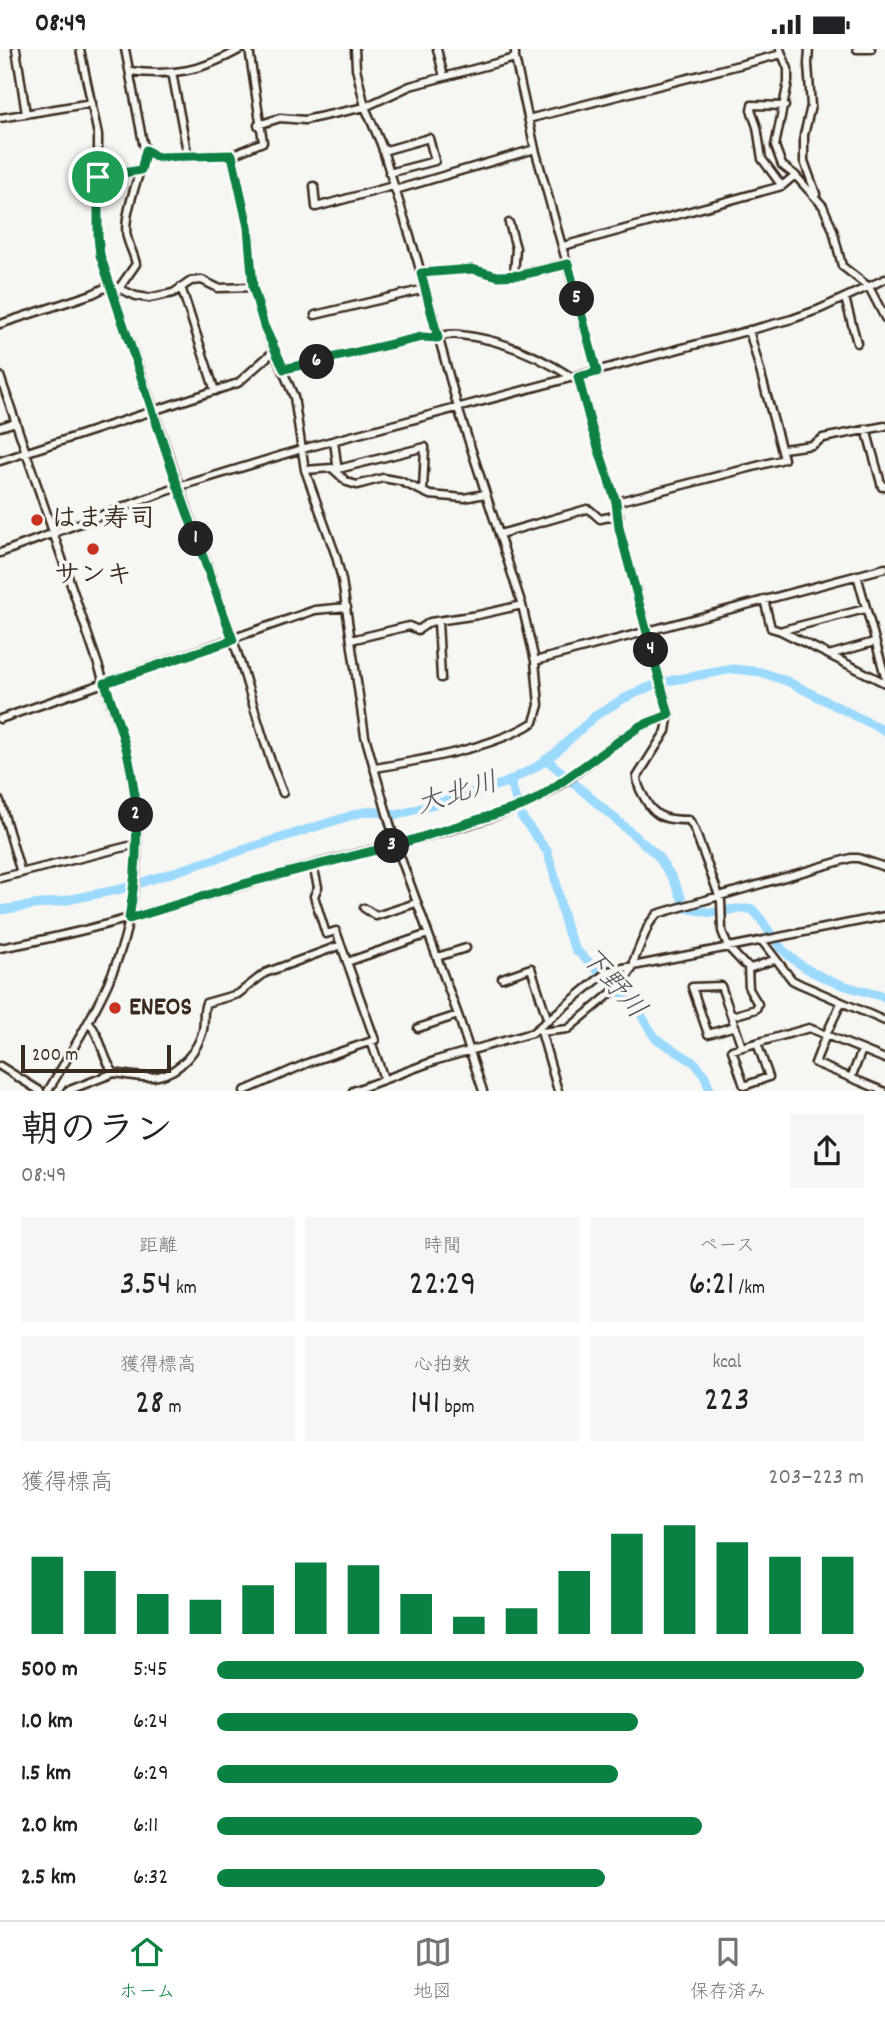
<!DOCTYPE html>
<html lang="ja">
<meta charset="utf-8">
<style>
:root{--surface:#fff;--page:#f6f6f6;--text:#202124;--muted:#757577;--line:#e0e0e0;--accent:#0b8043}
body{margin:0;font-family:Dekko,"Klee One",sans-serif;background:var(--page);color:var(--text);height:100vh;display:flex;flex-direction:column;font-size:26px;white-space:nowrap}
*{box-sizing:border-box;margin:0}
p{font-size:23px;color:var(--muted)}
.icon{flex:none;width:38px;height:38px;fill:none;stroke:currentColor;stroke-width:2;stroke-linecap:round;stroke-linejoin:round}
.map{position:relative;height:1042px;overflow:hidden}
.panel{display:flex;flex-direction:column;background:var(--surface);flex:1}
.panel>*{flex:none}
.scale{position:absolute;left:21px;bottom:18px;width:150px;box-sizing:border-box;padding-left:7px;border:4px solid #3b2a1e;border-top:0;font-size:19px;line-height:24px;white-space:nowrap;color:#3b2a1e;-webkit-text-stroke:5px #f6f6f2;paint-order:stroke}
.pin{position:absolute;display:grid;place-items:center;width:60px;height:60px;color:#fff;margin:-30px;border:4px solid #fff;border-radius:50%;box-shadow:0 2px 7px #0007}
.km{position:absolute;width:35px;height:35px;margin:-18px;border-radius:50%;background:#222;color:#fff;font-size:19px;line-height:35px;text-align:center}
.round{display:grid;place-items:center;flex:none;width:74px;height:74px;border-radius:0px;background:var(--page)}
.head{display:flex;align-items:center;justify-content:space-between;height:119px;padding:0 21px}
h1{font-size:38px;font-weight:600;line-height:52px}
.figures{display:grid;grid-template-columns:repeat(3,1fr);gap:10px;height:119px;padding:7px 21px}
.figures div{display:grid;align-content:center;border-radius:0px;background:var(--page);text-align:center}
.figures b{font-size:35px;font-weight:600}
.figures small{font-size:19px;font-weight:400}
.figures p{font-size:19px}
.chart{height:196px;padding:14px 21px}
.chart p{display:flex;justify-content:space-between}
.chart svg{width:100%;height:126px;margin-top:7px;stroke:var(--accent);stroke-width:6}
ul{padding:0 21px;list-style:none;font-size:23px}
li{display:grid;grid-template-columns:112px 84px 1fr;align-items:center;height:52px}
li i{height:18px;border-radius:9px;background:var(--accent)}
.status{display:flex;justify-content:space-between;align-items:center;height:49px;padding:0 35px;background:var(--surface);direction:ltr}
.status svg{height:19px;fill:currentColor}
.tab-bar{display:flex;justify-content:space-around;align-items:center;height:98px;border-top:2px solid var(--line);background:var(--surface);font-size:19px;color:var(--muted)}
.tab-bar a{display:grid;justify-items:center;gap:4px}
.tab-bar .on{color:var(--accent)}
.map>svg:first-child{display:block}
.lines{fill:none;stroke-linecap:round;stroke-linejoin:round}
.river{stroke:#9bdafd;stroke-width:9}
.minor-casing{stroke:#3b2a1e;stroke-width:11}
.minor{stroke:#f6f6f2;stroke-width:6}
.route-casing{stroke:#fff;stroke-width:14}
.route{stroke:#0b8043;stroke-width:9}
.poi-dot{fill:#c8321e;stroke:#f6f6f2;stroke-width:2.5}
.labels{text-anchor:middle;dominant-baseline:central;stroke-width:7;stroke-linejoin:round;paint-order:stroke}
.poi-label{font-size:26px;font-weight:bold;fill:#3b2a1e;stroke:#f6f6f2;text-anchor:start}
.water-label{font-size:28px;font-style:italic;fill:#535656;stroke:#f6f6f2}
</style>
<div class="status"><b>08:49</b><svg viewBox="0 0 49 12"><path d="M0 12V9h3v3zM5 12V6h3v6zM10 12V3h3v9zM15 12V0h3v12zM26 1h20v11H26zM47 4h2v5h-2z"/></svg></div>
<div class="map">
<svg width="885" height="1042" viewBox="0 0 885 1042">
<rect width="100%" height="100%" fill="#f6f6f2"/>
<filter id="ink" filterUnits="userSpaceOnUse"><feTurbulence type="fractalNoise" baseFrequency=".0143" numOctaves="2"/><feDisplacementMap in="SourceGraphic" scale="14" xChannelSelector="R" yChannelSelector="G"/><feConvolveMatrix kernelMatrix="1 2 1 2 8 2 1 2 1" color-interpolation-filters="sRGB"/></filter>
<g filter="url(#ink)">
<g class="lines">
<path class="river" d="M546,710l111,96 16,24 13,29 25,5 25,-4h16c12,12 19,27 30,40 27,29 66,38 103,48
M510,732l11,35 26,35 7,22 7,35 7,25 8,17 60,56 19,32 40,25 10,13 5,15
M0,861l62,-9 59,-12 238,-76 12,-2 26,4 108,-32 31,-16 19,-14 40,-37 28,-17 26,-12 24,-7 60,-11 28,3 28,10 96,49"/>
<g class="minor-casing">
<path id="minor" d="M16,0l10,65
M80,0l18,86v101l2,19c44,128 87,255 132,382 18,52 30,106 51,156
M125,0l18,94 3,7 11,7 75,-2 16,72 5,60 11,39 30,71 11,73 31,86 6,24 23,156 31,109 62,170 25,76
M355,0l1,19 9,39 16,37 36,115 41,149 64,197 13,56 4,44 -5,17c-40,26 -112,38 -159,46
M437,0l7,28
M515,0v9l20,91 62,223
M780,0l8,20v13l-13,64 7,19 13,10 28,31 10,24 9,36 27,21 16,31
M809,0l-1,15 3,42 -7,29v26l12,33
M857,0h14
M130,22c42,6 74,-1 111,-22
M172,23l16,85
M0,69l92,-15
M528,70l254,-65
M258,76l22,-7 25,2 60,-13 45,-21 105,-28
M383,102l46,-13 6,23 -46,12
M232,106l31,-13 -14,-93
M98,128l43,-7
M314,137l2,21 77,-21
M782,137l-20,-27 -5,-32 -6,-17 1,-5 33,1
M395,141l140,-41
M509,174l7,25 -2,27h7l47,-12
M563,197l219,-60 13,-11
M421,224l51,-4 26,7 16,-1
M120,238l16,-23c-2,-10 -7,-18 -9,-27 -5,-21 14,-65 19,-87
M181,238l34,104
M845,249l12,45
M315,266l110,-26
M0,275l92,-30 19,-9 25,11 13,2 24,-5 18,-12 11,-1 16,8 35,-1
M283,320l139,-32c14,1 27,-4 38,-2 41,4 79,21 113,43
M0,327l124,365c21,79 18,167 -16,242 -17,38 -39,72 -60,108
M578,328l14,52 24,73 3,26 50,185 -3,18 -29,46c0,8 4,15 8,22 10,20 24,21 44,21l5,8 27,73 1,30 6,16 16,17 7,4 25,-9
M0,378l16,-5
M866,380l16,58 3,-1
M334,392l4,31
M783,400l29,-4 11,-7 62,-12
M0,412l238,-78 36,-32
M338,420l87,-22 -2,44
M305,421l27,-2 15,14 10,3 26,-7 17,3 30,14 34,3 21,-4
M616,453l168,-43 -35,-129
M500,485l87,-25 3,1 10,9 19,-4
M0,504l178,-66 124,-38 490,-130 28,-10 65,-30
M857,526l28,101
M764,550l7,29 10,3 104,52
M438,572l3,57
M783,581l82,-21
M351,591l58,-14 9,4 12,-8 48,-7 44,-10
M829,606l45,-13
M535,612l350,-93
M0,670l315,-109 32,-3
M0,752l21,72
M0,829l137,-34
M364,859l12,8 40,-13
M762,892l30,39 8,4 85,37
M0,899c103,-18 202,-52 302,-80 74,-21 152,-34 224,-64 52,-21 88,-74 143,-89
M437,908l29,-9
M347,913l81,-28
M502,929l29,-10 17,53
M841,954l-15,32 59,24
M732,967l24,-7 2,-5 -9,-15 -1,-23
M89,974c13,14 13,35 25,50 14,2 30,6 44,3 22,-4 40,-26 45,-46 2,-9 -1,-18 3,-27l32,-9 27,-21 76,-28
M735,977l-27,8 -16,-47 29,-1 21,61
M418,979l40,-13
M540,979l18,63
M541,983l27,-3 54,-45 12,-18v-6l15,-36 8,-10 194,-56h7l27,9
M371,992l13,38
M757,994l12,34 -25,9 -12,-36 77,-22 17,7 -11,28 68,28
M0,1017l40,25
M851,1029l11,-28
M67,1042l47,-18
M244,1042l66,-29 65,-22 -39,-109 -10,3 -12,-38 4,-9 -5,-22
M353,1042l84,-31 95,-27 76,-62 277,-55"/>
</g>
<use href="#minor" class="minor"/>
</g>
</g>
<g class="lines" filter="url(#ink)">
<g class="route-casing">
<path id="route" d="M146,101l11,7 75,-2 16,72 5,60 11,39 20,43 138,-32 16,1 -17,-65 51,-4 26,7 23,-1 47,-11 29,108 -19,5 14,52 24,73 3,26 50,187 -29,11 -101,72 -17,8 -126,39 -149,38 -118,36c9,-54 12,-109 -1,-163 -6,-25 -15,-49 -23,-73l128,-43 -55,-153 -78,-232 -2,-19v-59l43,-7z"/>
</g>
<use href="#route" class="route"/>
</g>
<g class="poi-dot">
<circle cx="37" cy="471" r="7"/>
<circle cx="93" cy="500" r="7"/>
<circle cx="115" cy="959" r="7"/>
</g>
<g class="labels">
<g class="poi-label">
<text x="51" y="471">はま寿司</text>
<text x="93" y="527" text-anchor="middle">サンキ</text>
<text x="129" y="959">ENEOS</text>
</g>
<g class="water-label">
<text transform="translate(458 747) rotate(-17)">大北川</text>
<text transform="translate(611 936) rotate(49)">下野川</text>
</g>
</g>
</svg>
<div class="scale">200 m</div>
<div class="pin" style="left:98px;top:128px;background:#1e9e55"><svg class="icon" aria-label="arrive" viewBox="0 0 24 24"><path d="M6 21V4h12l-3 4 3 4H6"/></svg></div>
<b class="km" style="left:196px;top:490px">1</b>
<b class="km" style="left:136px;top:766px">2</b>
<b class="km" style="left:392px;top:797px">3</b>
<b class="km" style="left:651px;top:601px">4</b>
<b class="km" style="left:577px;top:250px">5</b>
<b class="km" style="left:317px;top:313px">6</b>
</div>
<section class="panel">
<div class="head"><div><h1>朝のラン</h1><p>08:49</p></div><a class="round"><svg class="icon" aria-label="share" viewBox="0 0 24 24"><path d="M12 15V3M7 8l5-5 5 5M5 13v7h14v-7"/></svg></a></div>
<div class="figures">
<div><p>距離</p><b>3.54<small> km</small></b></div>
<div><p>時間</p><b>22:29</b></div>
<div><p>ペース</p><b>6:21<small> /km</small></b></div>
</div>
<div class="figures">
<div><p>獲得標高</p><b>28<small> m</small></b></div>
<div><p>心拍数</p><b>141<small> bpm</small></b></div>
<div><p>kcal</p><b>223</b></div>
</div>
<div class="chart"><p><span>獲得標高</span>203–223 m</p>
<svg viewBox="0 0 160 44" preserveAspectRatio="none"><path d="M5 44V17M15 44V22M25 44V30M35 44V32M45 44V27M55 44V19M65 44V20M75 44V30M85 44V38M95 44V35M105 44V22M115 44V9M125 44V6M135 44V12M145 44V17M155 44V17"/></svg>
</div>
<ul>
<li><b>500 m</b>5:45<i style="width:100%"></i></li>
<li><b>1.0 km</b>6:24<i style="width:65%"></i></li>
<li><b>1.5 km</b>6:29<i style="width:62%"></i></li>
<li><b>2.0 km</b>6:11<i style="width:75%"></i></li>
<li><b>2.5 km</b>6:32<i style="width:60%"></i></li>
</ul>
</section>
<nav class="tab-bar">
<a class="on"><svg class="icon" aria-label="home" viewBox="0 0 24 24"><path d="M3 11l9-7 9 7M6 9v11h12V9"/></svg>ホーム</a>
<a><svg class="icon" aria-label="map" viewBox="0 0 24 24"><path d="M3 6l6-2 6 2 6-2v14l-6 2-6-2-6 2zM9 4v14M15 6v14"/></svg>地図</a>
<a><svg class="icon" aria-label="saved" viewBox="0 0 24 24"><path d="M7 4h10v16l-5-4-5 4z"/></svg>保存済み</a>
</nav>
